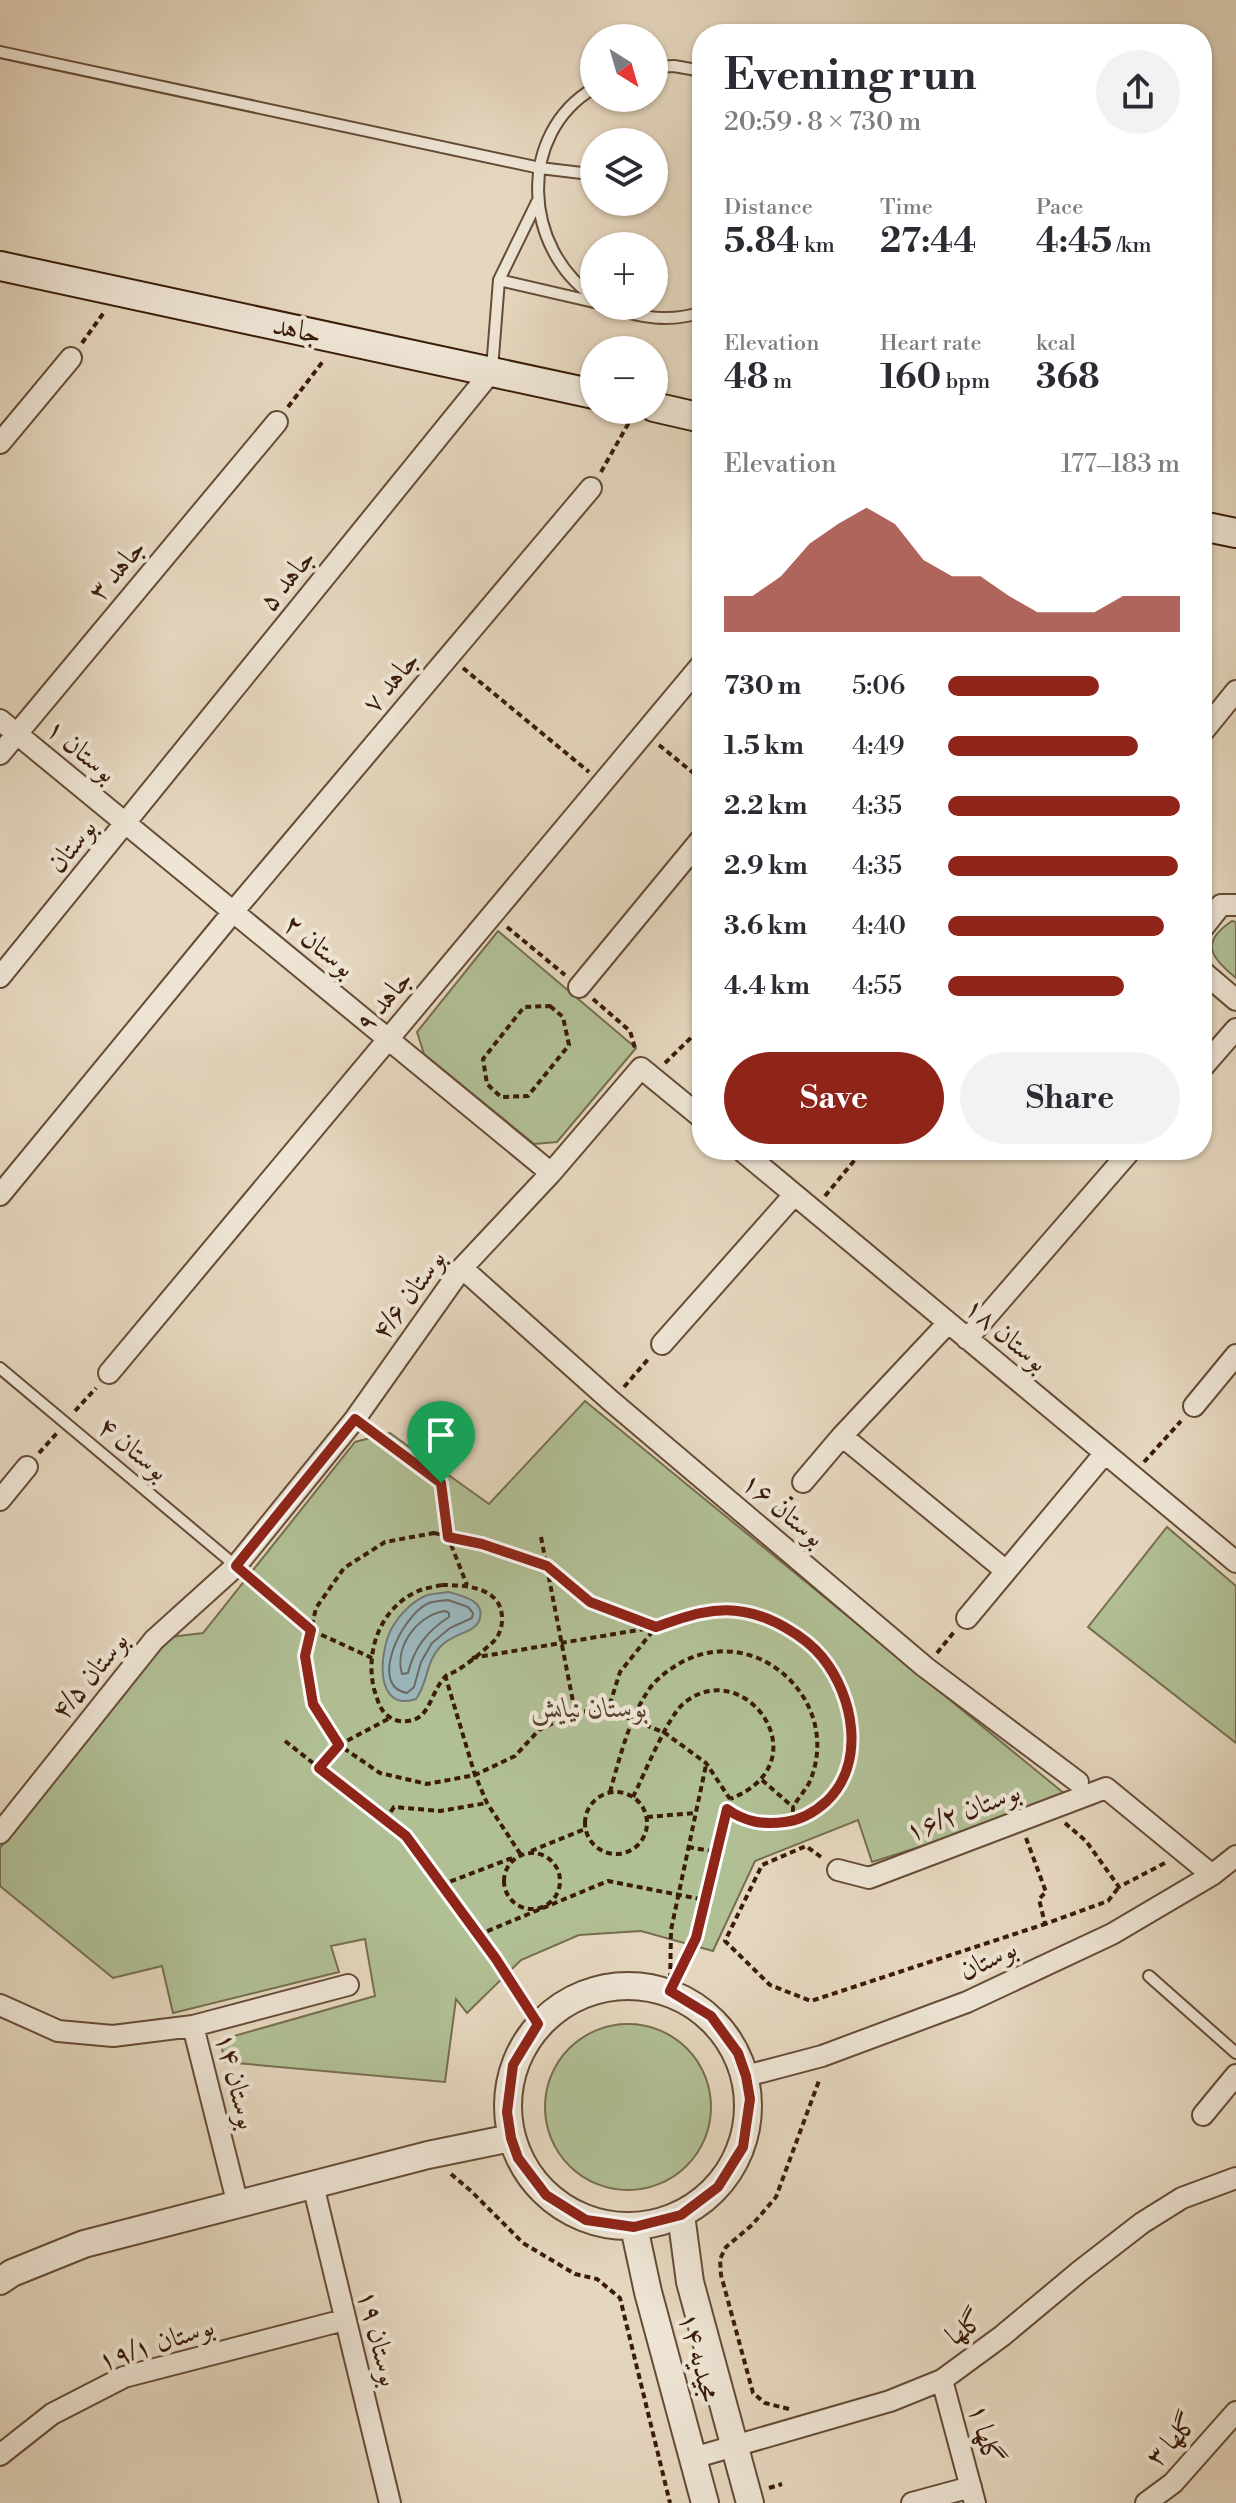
<!DOCTYPE html>
<meta charset="utf-8">
<style>
:root{--surface:#fff;--page:#f2f2f3;--text:#2b2b33;--muted:#7c7c81;--accent:#8f2418}
body{margin:0;font-family:"Libre Bodoni",Amiri,serif;background:var(--page);color:var(--text);height:100vh;display:flex;flex-direction:column;font-size:30px;white-space:nowrap}
*{box-sizing:border-box;margin:0}
p{font-size:26px;color:var(--muted)}
.icon{flex:none;width:44px;height:44px;fill:none;stroke:currentColor;stroke-width:2;stroke-linecap:round;stroke-linejoin:round}
.map{position:relative;flex:1;overflow:hidden}
.sheet{position:absolute;left:692px;top:24px;width:520px;height:1136px;display:flex;flex-direction:column;background:var(--surface);border-radius:32px;box-shadow:0 2px 6px #0004}
.sheet>*{flex:none}
.needle{width:52px;rotate:143deg}
.controls{position:absolute;left:580px;top:24px;display:grid;gap:16px}
.controls a{display:grid;place-items:center;width:88px;height:88px;border-radius:50%;background:var(--surface);box-shadow:0 2px 6px #0004;font-size:40px}
.pin{position:absolute;display:grid;place-items:center;width:68px;height:68px;color:#fff;margin:-82px -34px;border-radius:50% 50% 50% 0;rotate:-45deg;box-shadow:0 0 8px #0007}
.pin .icon{rotate:45deg}
.round{display:grid;place-items:center;flex:none;width:84px;height:84px;border-radius:42px;background:var(--page)}
.summary{display:flex;align-items:center;justify-content:space-between;height:136px;padding:0 32px}
h1{font-size:44px;font-weight:700;line-height:60px}
.stats{display:grid;grid-template-columns:repeat(3,1fr);gap:12px;height:136px;padding:8px 32px}
.stats div{display:grid;align-content:center}
.stats b{font-size:34px;font-weight:700}
.stats small{font-size:22px;font-weight:400}
.stats p{font-size:22px}
.chart{height:224px;padding:16px 32px}
.chart p{display:flex;justify-content:space-between}
.chart svg{width:100%;height:144px;margin-top:8px;fill:var(--accent);opacity:.7}
.cta{display:flex;gap:16px;margin-top:auto;padding:16px 32px}
.cta a{flex:1;height:92px;border-radius:48px;background:var(--accent);color:#fff;font-size:32px;font-weight:700;line-height:92px;text-align:center}
.cta a+a{background:var(--page);color:var(--text)}
ul{padding:0 32px;list-style:none;font-size:26px}
li{display:grid;grid-template-columns:128px 96px 1fr;align-items:center;height:60px}
li i{height:20px;border-radius:10px;background:var(--accent)}
.map>svg:first-child{display:block}
.green{fill:#b1bf95;stroke:#766e4f;stroke-width:2}
.water{fill:#9bb7bd;stroke:#757975;stroke-width:2}
.lines{fill:none;stroke-linecap:round;stroke-linejoin:round}
.shore{stroke:#6b6a63;stroke-width:2}
.service-casing{stroke:#664b36;stroke-width:14}
.minor-casing{stroke:#664b36;stroke-width:24}
.tertiary-casing{stroke:#664b36;stroke-width:30}
.secondary-casing{stroke:#3b1c09;stroke-width:32}
.path{stroke:#3b1c09;stroke-width:4;stroke-dasharray:6 4;stroke-linecap:butt}
.service{stroke:#eee5d5;stroke-width:10}
.minor{stroke:#eee5d5;stroke-width:20}
.tertiary{stroke:#eee5d5;stroke-width:26}
.secondary{stroke:#eee5d5;stroke-width:28}
.route-casing{stroke:#fff;stroke-width:16}
.route{stroke:#8f2418;stroke-width:10}
.labels{text-anchor:middle;dominant-baseline:central;stroke-width:8;stroke-linejoin:round;paint-order:stroke}
.street-label{font-size:28px;fill:#3b1c09;stroke:#eee5d5}
.park-label{font-size:28px;font-style:italic;fill:#58452c;stroke:#eee5d5}
</style>
<div class="map">
<svg width="1236" height="2503" viewBox="0 0 1236 2503">
<rect width="100%" height="100%" fill="#e5d7bf"/>
<filter id="stains"><feTurbulence type="fractalNoise" baseFrequency=".0025" numOctaves="4"/><feColorMatrix values="0 0 0 0 .2 0 0 0 0 .09 0 0 0 0 .02 0 0 0 .5 -.17"/></filter>
<radialGradient id="worn" r=".72"><stop offset=".6" stop-color="#630" stop-opacity="0"/><stop offset="1" stop-color="#630" stop-opacity=".3"/></radialGradient>
<path class="green" d="M1232,921l4,1v56c-25,-21 -37,-35 -4,-57z
M498,931l138,117 -79,94 -23,2 -110,-90 -7,-22z
M585,1401l486,398 -199,63 -14,-42 -103,41 -42,90 -72,-20 -62,4 -58,25 -54,53 -11,-14 -11,83 -220,-20 -5,-22 155,-44 -10,-57 -34,7 8,26 -166,41 -11,-47 -49,12 -113,-92v-38l162,-210 41,-5 152,-191 35,-9 99,71z
M1167,1527l69,59v157l-148,-116z
M545 2107a83 83 0 1 1 166 0a83 83 0 1 1-166 0Z"/>
<path class="water" d="M449,1592c12,4 36,8 31,26 -1,4 -3,7 -7,10 -11,7 -23,8 -33,19 -14,14 -12,36 -24,52 -43,14 -37,-50 -23,-73 7,-12 19,-24 32,-30 7,-3 17,-3 24,-4z"/>
<g class="lines">
<path class="shore" d="M448,1600l20,7 5,6 -1,5 -22,10 -18,15 -11,19 -7,25 -7,6c-39,-6 -6,-78 22,-90 5,-2 13,-2 19,-3z
M445,1611l4,2v4c-22,14 -35,31 -41,56l-6,1c-8,-27 15,-59 43,-63z"/>
<g class="service-casing">
<path id="service" d="M0,52l540,116 50,6
M654,67l20,-1 28,5
M594,88c-78,46 -71,161 0,209
M499,280l95,22
M609,306c31,12 61,17 93,6
M492,369l7,-89 38,-78
M0,1368l236,198
M1149,1976l87,77"/>
</g>
<g class="minor-casing">
<path id="minor" d="M0,443l71,-85
M0,720l551,453
M1202,733l34,-42
M0,754l277,-332
M1202,929l19,-24h15
M1202,971l34,29
M0,977l491,-605
M579,987l123,-149
M1202,1068l34,-39
M741,1150l495,412
M0,1195l233,-283 358,-424
M462,1268l149,133 314,266 153,115
M967,1339l164,-189
M662,1344l132,-149
M109,1373l593,-709
M1194,1406l42,-51
M842,1436l164,135
M803,1482l39,-46 106,-113
M0,1500l27,-33
M967,1618l138,-165
M0,1833l154,-193 82,-74 119,-147 107,-151 89,-95 90,-105 61,50
M838,1870l31,8 237,-90 106,87
M0,2005l58,26 55,5 80,-10 45,179
M193,2026l155,-41
M746,2076l76,-20 145,-54 145,-68 100,-59 24,-19
M1203,2115l33,-40
M313,2185l77,318
M942,2380l33,123
M0,2455l52,-41 72,-37 220,-57
M693,2458l197,-57 52,-21 60,-44 78,-65 62,-48 40,-25 54,-20
M912,2503l59,-16
M1146,2503l27,-20 63,-71"/>
</g>
<g class="tertiary-casing">
<path id="tertiary" d="M508 2106a120 120 0 1 1 240 0a120 120 0 1 1-240 0Z
M681,2215l9,67 60,221
M634,2227l14,65 57,211
M0,2281l12,-8 72,-29 344,-89 83,-17"/>
</g>
<g class="secondary-casing">
<path id="secondary" d="M0,266l594,128
M654,407l48,11
M1202,526l34,7"/>
</g>
<path class="path" d="M82,343l23,-32
M288,407l36,-47
M601,472l31,-55
M463,668l126,104
M659,745l43,35
M507,927l58,48
M593,999l37,32 5,17
M550,1006l13,11 6,28 -41,51 -27,1 -14,-13 -4,-25 41,-52z
M665,1063l37,-36
M825,1196l38,-46
M624,1387l26,-30
M75,1411l21,-23
M371,1431l70,52 7,54 19,48
M39,1453l18,-20
M1144,1462l37,-41
M778,1515l14,-18
M434,1533l48,11 65,22 43,36 66,25 -36,45 -12,38 -33,2 -36,18 -24,26 -40,19 -48,9 -47,-11 -41,-28 -26,-41 -8,-48 11,-48 28,-40 41,-26z
M541,1537l34,175
M251,1579l60,51 61,28
M442,1585c24,0 61,2 60,35 0,8 -3,16 -9,22 -11,10 -26,23 -39,30 -6,3 -6,1 -10,6 -9,10 -13,27 -22,37 -8,7 -21,8 -29,4 -13,-6 -15,-18 -19,-30 -9,-38 6,-81 44,-98 7,-3 16,-4 24,-6z
M937,1653l17,-21
M472,1658l184,-31 43,-15h45l43,15 35,30 22,39 9,44 -4,27 -12,24 -19,19 -25,11 -26,3 -26,-5 -14,-10
M445,1675l30,100 12,28 34,52
M608,1710l57,23 41,30 24,36 -34,139 -26,53
M285,1741l121,95 90,123 42,65
M319,1768l20,-23 51,-27
M762,1780l31,27v14
M585 1823a31 31 0 1 1 62 0a31 31 0 1 1-62 0Z
M610,1792c9,-32 18,-69 36,-98 8,-14 22,-24 36,-32 76,-40 161,40 128,119 -4,9 -12,17 -17,26
M633,1797c11,-22 34,-79 50,-93 60,-52 142,58 47,95
M647,1817l48,-4
M385,1820l9,-13 46,4 47,-8
M1065,1823l21,18 33,46 46,-24
M1026,1838l20,54 -7,7 6,25 63,-23 11,-14
M688,1847l29,5
M531,1851l54,-22
M504 1881a28 28 0 1 1 56 0a28 28 0 1 1-56 0Z
M821,1857l-15,-11 -44,19 -37,76 45,44 41,16 234,-77
M441,1885l71,-27
M478,1935l130,-54 97,19
M670,1989l1,-59 35,-165
M451,2174l20,17 52,52 52,31 22,5 23,19 50,205
M789,2409l-24,-6 -12,-10 -32,-118 -1,-16 6,-12 26,-22 24,-28 44,-119
M769,2488l13,-4"/>
<use href="#service" class="service"/>
<use href="#minor" class="minor"/>
<use href="#tertiary" class="tertiary"/>
<use href="#secondary" class="secondary"/>
</g>
<g class="lines">
<g class="route-casing">
<path id="route" d="M355,1419l86,64 7,54 34,7 65,22 43,36 66,25c28,-10 57,-21 88,-15 26,4 61,24 78,45 32,39 44,106 5,144 -12,11 -26,19 -42,21 -22,3 -40,0 -58,-13l-31,129 -26,53 41,25 27,37 8,23 4,23 -7,48 -25,40 -37,28 -47,12 -48,-7 -40,-25 -28,-37 -7,-20 -4,-26 6,-47 25,-41 -42,-65 -90,-123 -87,-68 20,-23 -26,-41 -8,-48 6,-26 -75,-64z"/>
</g>
<use href="#route" class="route"/>
</g>
<g class="labels">
<g class="street-label">
<text transform="translate(297 330) rotate(12)">جاهد</text>
<text transform="translate(117 570) rotate(-50)">جاهد ۳</text>
<text transform="translate(287 580) rotate(-51)">جاهد ۵</text>
<text transform="translate(391 682) rotate(-50)">جاهد ۷</text>
<text transform="translate(81 751) rotate(40)">بوستان ۱</text>
<text transform="translate(72 846) rotate(-51)">بوستان</text>
<text transform="translate(319 946) rotate(39)">بوستان ۲</text>
<text transform="translate(384 1001) rotate(-50)">جاهد ۹</text>
<text transform="translate(409 1295) rotate(-54)">بوستان ۴/۶</text>
<text transform="translate(1006 1335) rotate(40)">بوستان ۱۸</text>
<text transform="translate(133 1449) rotate(40)">بوستان ۴</text>
<text transform="translate(783 1510) rotate(40)">بوستان ۱۶</text>
<text transform="translate(90 1676) rotate(-51)">بوستان ۴/۵</text>
<text transform="translate(963 1812) rotate(-21)">بوستان ۱۶/۲</text>
<text transform="translate(988 1960) rotate(-26)">بوستان</text>
<text transform="translate(236 2081) rotate(76)">بوستان ۱۴</text>
<text transform="translate(965 2328) rotate(-36)">گلها</text>
<text transform="translate(378 2338) rotate(76)">بوستان ۱۹</text>
<text transform="translate(156 2344) rotate(-18)">بوستان ۱۹/۱</text>
<text transform="translate(699 2357) rotate(75)">مجیدیه ۱۴</text>
<text transform="translate(985 2434) rotate(75)">گلها ۱</text>
<text transform="translate(1172 2440) rotate(-47)">گلها ۳</text>
</g>
<g class="park-label">
<text x="589" y="1708">بوستان نیایش</text>
</g>
</g>
<rect width="100%" height="100%" filter="url(#stains)"/>
<rect width="100%" height="100%" fill="url(#worn)"/>
</svg>
<div class="controls">
<a><svg class="needle" viewBox="-14 -14 28 28"><path d="M0-13l5 13h-10z" fill="#e53935"/><path d="M0 13l5-13h-10z" fill="#7c7c81"/></svg></a>
<a><svg class="icon" aria-label="layers" viewBox="0 0 24 24"><path d="M12 4l9 5-9 5-9-5zM3 14l9 5 9-5"/></svg></a>
<a>+</a>
<a>−</a>
</div>
<div class="pin" style="left:441px;top:1483px;background:#1e9e55"><svg class="icon" aria-label="arrive" viewBox="0 0 24 24"><path d="M6 21V4h12l-3 4 3 4H6"/></svg></div>
<section class="sheet">
<div class="summary"><div><h1>Evening run</h1><p>20:59 · 8 × 730 m</p></div><a class="round"><svg class="icon" aria-label="share" viewBox="0 0 24 24"><path d="M12 15V3M7 8l5-5 5 5M5 13v7h14v-7"/></svg></a></div>
<div class="stats">
<div><p>Distance</p><b>5.84<small> km</small></b></div>
<div><p>Time</p><b>27:44</b></div>
<div><p>Pace</p><b>4:45<small> /km</small></b></div>
</div>
<div class="stats">
<div><p>Elevation</p><b>48<small> m</small></b></div>
<div><p>Heart rate</p><b>160<small> bpm</small></b></div>
<div><p>kcal</p><b>368</b></div>
</div>
<div class="chart"><p><span>Elevation</span>177–183 m</p>
<svg viewBox="0 0 160 44" preserveAspectRatio="none"><path d="M0 44V33L10 33L20 27L30 17L40 11L50 6L60 11L70 22L80 27L90 27L100 33L110 38L120 38L130 38L140 33L150 33L160 33V44z"/></svg>
</div>
<ul>
<li><b>730 m</b>5:06<i style="width:65%"></i></li>
<li><b>1.5 km</b>4:49<i style="width:82%"></i></li>
<li><b>2.2 km</b>4:35<i style="width:100%"></i></li>
<li><b>2.9 km</b>4:35<i style="width:99%"></i></li>
<li><b>3.6 km</b>4:40<i style="width:93%"></i></li>
<li><b>4.4 km</b>4:55<i style="width:76%"></i></li>
</ul>
<div class="cta"><a>Save</a><a>Share</a></div>
</section>
</div>
